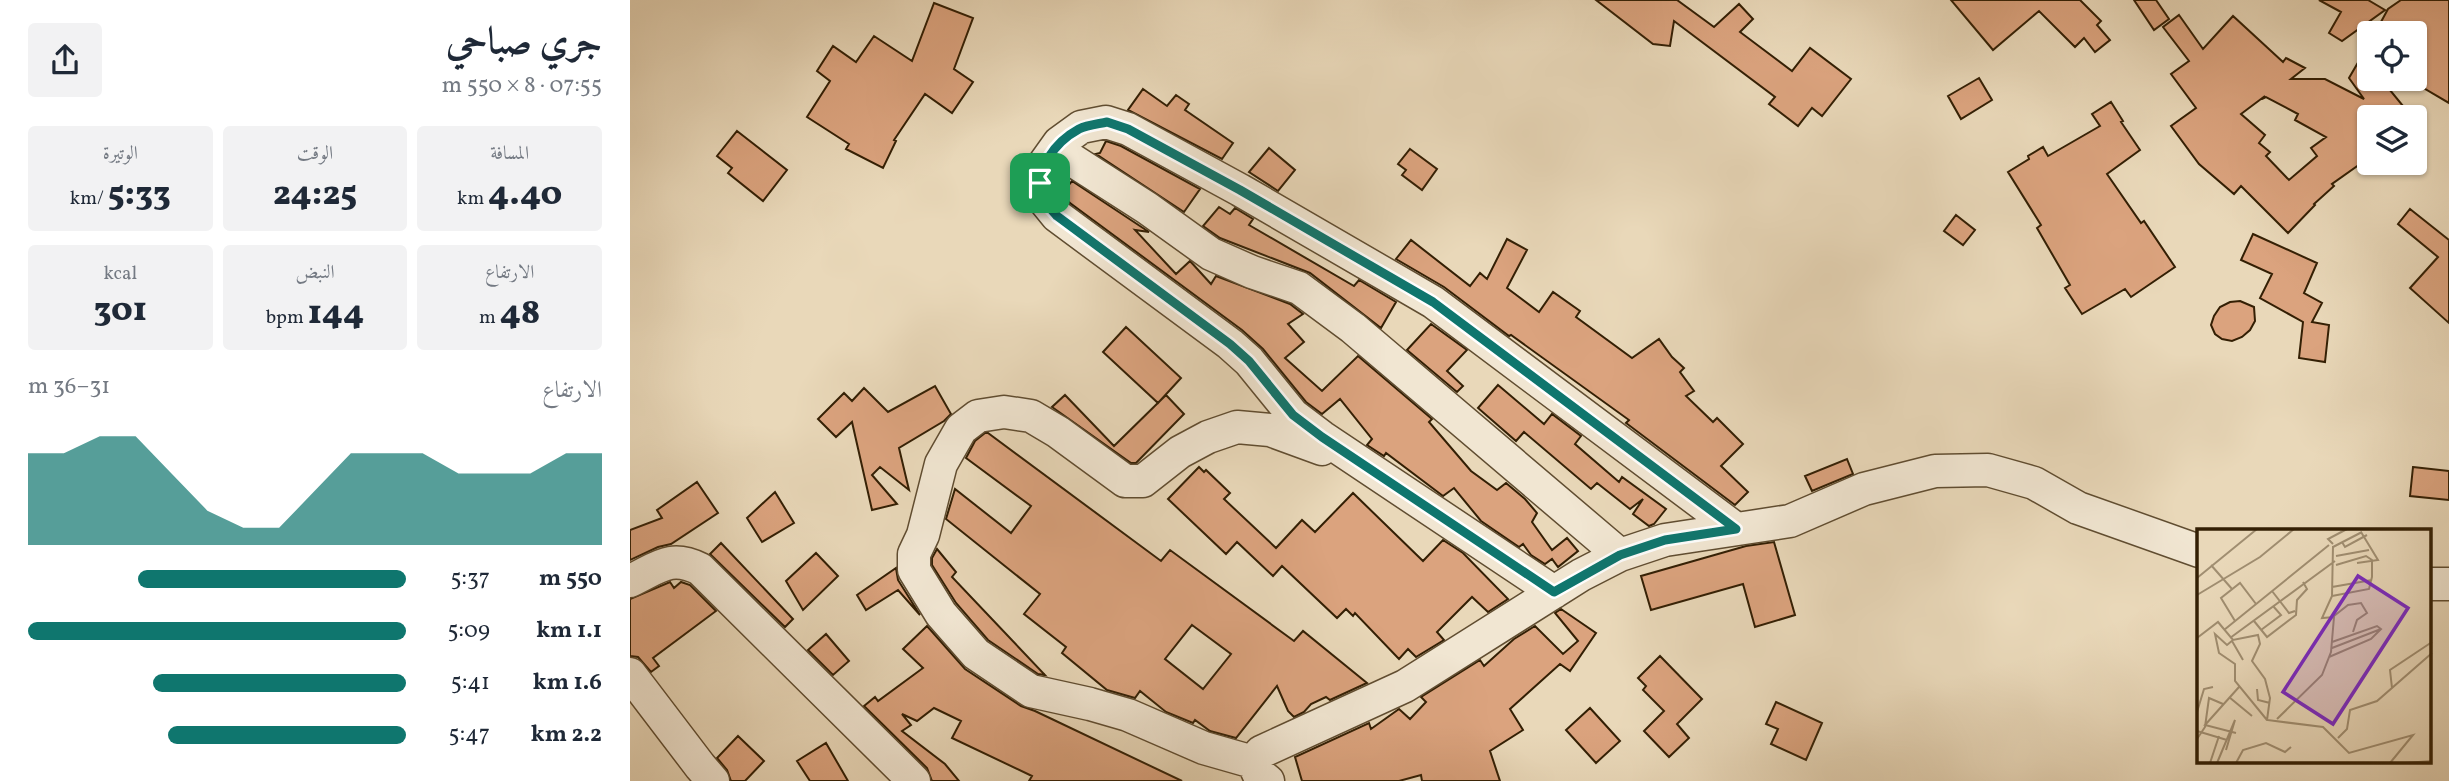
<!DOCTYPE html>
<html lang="ar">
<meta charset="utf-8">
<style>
:root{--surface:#fff;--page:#f2f2f3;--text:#1f2937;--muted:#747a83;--accent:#0f766e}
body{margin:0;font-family:Vollkorn,Amiri,serif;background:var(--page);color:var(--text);direction:rtl;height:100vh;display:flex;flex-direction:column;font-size:26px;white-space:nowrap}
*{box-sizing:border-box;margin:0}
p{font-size:23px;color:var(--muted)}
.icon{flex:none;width:38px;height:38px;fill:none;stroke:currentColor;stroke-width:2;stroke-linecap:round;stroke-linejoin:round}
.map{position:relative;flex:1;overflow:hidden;direction:ltr}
.drawer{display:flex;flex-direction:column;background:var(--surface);width:630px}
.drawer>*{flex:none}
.controls{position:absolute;left:1727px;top:21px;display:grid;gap:14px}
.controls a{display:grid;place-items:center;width:70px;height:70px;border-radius:7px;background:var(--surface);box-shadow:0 2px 5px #0004;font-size:35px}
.pin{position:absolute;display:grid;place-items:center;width:60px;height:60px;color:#fff;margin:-30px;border-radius:14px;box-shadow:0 4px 10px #0006}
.round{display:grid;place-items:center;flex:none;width:74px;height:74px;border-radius:7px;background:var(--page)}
.head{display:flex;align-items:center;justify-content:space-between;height:119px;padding:0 28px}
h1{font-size:38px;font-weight:800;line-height:52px}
.metrics{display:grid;grid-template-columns:repeat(3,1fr);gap:10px;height:119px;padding:7px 28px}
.metrics div{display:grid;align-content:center;border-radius:7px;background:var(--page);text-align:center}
.metrics b{font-size:35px;font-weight:800}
.metrics small{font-size:19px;font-weight:400}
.metrics p{font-size:19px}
.chart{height:196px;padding:14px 28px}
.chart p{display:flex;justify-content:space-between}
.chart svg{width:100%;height:126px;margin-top:7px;fill:var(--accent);opacity:.7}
ul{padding:0 28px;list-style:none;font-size:23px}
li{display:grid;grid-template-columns:112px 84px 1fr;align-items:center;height:52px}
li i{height:18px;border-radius:9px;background:var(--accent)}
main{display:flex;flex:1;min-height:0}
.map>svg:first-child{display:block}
.building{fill:#dba37e;stroke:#331f04;stroke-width:2;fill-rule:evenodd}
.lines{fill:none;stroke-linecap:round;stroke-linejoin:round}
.minor-casing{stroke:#604d31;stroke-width:35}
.minor{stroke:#f1e6d2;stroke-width:32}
.route-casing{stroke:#fff;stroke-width:14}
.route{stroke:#0f766e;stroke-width:9}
.inset-road{fill:none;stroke:#a08e71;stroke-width:2}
.view{fill:#7b2cbf;fill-opacity:0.15;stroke:#7b2cbf;stroke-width:3.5}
.inset-edge{fill:none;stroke:#331f04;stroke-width:3.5}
</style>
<main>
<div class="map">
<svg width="1819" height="781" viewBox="0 0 1819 781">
<rect width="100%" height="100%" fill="#e9d8b9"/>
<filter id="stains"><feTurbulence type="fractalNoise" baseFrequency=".00286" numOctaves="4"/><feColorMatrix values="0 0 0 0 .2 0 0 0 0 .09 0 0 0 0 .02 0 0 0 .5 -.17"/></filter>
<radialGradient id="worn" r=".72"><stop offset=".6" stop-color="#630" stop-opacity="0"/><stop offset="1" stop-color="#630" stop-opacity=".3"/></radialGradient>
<path class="building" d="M966,0h81l37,27 25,-23 14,15 -13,13 52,39 18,-23 41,31 -29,37 -10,-8 -14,18 -29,-22 6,-7 -101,-76 -4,25 -17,-2z
M1321,0h129l21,21 -4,4 13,15 -15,12 -11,-14 -9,9 -36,-36 -46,39z
M1504,0h22l13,19 -15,11z
M1689,0h49l17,10 -43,31 -13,-8 12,-21z
M1771,0h48v103l-34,-20v-50h-40l13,-24z
M304,3l39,15 -19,51 19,13 -21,31 -27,-19 -31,46 2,1 -13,27 -37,-19 3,-5 -42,-27 23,-36 -13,-10 16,-25 23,16 18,-26 38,25z
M1549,15l24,34 30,-33 50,46 3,-4 19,10 -14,11h34l39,20 -15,-21 21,-36v37h11l31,38h-42v40l-38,27 2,2 -20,18 1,1 -27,28 -47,-47 -7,8 -35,-30 -28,-38 25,-18 -25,-34 18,-13 -26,-34zM1635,96l-1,2 2,-1 32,17 -3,6 31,17 -15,11 6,8 -28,24 -23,-24 4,-4 -11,-9 6,-8 -24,-21z
M1349,78l13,22 -31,19 -13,-23z
M513,89l24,17 9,-11 13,9 -4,6 48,33 -11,16 -94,-49z
M1481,102l12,19 -2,1 19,28 -33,24 34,49 3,-2 31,46 -44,30 -6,-8 -43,25 -17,-26 5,-3 -33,-57 4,-3 -33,-53 21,-13 -1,-3 15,-9 5,9 52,-30 -8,-12z
M107,131l50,39 -24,31 -35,-28 4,-5 -15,-12z
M476,141l15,5 79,43 -16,23 -88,-58 4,-1z
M639,148l26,22 -17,21 -29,-19z
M780,149l27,20 -15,21 -20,-15 4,-5 -8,-6z
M442,181l77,51 -14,-2 41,44 14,-13 21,23 5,-8 74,28 13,10 -15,10 16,18 -19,16 37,33 36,-35 74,63 -3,3 42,49 26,19 9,-7 19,16 12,14 -5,9 20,28 15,-12 11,13 -20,16 -6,-8 -7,5 -14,-9 -8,-11 -4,3 -38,-26 -27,-33 -11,8 -57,-43 -2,3 -17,-11 5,-6 -32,-40 -18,15 -16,-12 -43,-53 -21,-19 -172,-127 -8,-10z
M589,207l11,7 5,-6 18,11 -4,6 105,61 5,-6 37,22 -15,26 -71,-55 -90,-35 -17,-12z
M1780,209l39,31v83l-39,-35 28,-31 -40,-33z
M1326,215l19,15 -12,15 -19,-14z
M1623,234l64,29 -13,30 18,10 -10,19 17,3 -4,37 -26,-4 4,-36 -43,-24 12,-24 -31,-14z
M877,239l20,11 -20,38 32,24 14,-20 27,19 -4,6 56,41 27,-19 13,18 12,11 -4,4 14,19 -8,5 27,26 4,-4 26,26 -22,22 27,26 -13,13 -109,-82 3,-3 -118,-85 -2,1 -65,-49 -48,-28 15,-19 59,46 10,-13 7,6z
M1610,301l14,6 1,14 -5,9 -8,7 -10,4 -10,-2 -7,-5 -4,-9 3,-9 6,-9 10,-5z
M801,324l36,26 -20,21 16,15 -6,6 -50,-42z
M496,327l55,51 -23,25 -55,-51z
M868,385l46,39 8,-10 29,22 -6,8 44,38 3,-5 44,32 -12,15 -5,2 -16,-12 10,-15 -13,10 -33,-26 -6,6 -67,-57 -8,9 -38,-33z
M305,386l16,28 -7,7 -45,27 10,42 -29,-23 -8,8 25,29 -25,6 -20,-88 -16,15 -18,-18 26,-26 8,8 12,-13 24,24z
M435,395l49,51 52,-51 18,19 -48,49h-5l-79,-56z
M355,433h3l173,128 9,-11 124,91 9,-10 64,52 -37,17 -4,-3 -15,7 -7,8 -10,5 -6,-6 -11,-25 -41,52 -26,-7 -15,-11 -2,3 -27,-11 -26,-21 -5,7 -28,-8 -45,-37 4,-6 -42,-33 16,-20 -94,-75 9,-30 56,44 20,-27 -65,-48 9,-17zM562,625l39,29 -28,35 -38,-30z
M1217,459l6,15 -41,17 -7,-15z
M569,467l5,5 2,-2 24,23 -6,6 52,49 26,-28 13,12 38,-39 70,68 20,-21 20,13 45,46 -20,13 -16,-15 -35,35 7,8 -28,17 -8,-8 -9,10 -44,-46 -2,3 -7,-7 -9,9 -55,-52 -9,10 -36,-34 -11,12 -58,-55z
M1783,467l36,4v29l-39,-4z
M67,482l21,31 -47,31 -13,3 -28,13v-30l32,-12 -5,-8z
M145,492l19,31 -32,19 -15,-24z
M1144,542l21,73 -40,12 -12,-43 -92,26 -10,-34 105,-30z
M91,543l72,76 -8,8 -75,-73z
M307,549l19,23 -4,5 93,98 -7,-1 -50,-34 -32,-37 -24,-38v-7z
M186,553l22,23 -35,34 -17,-29z
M266,568l2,12 22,35 -22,-25 -32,20 -9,-15z
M40,582l4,6 7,-6 9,3 26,26 -63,47 6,8 -8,6 -13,-15 -8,-1v-57z
M931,609l35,24 -26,38 -10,-7 -50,45 13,21 -33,21 10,30h-78l-1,-6 -22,6h-97l-7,-24 74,-34 2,6 28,-20 11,10 16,-17 -5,-5 59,-37 4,6 30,-27 21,-13 28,28 15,-13 -23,-28z
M297,626l38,43 56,37 14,5 147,70h-153l3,-5 -80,-38 9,-17 -27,-13 -17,13 -15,-7 9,11 -9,6 43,33 14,17h-27l-5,-13 -63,-62 11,-9 3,4 45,-33 -20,-19z
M196,634l23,27 -16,14 -25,-25z
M1030,656l42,43 -25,25 12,14 -20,19 -25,-26 20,-20 -21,-21 3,-4 -8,-8z
M1146,702l46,21 -16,37 -35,-16 7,-15 -12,-5z
M960,708l30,33 -24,22 -30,-33z
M108,736l26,25 -19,20h-14l-4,-11 -10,-12z
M196,743l22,38h-38l-13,-20z"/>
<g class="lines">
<g class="minor-casing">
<path id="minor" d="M425,149l92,59 64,46 41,18 47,16 54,40 267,227
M0,581c28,-13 40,-27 70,-12l214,212
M1800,584h19
M924,592l-232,-155 -29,-22 -44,-54 -19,-17 -173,-128 -13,-16 -4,-18 4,-18 15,-21 22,-16 25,-5 22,7 112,61 193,112 303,227
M0,674l70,92 13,15
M623,762l-49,-14 -76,-33 -38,-11 -59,-13 -55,-37 -35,-40 -27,-44v-16l9,-19 18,-71 20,-35 17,-13 26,-4 27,4 27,16 67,49h18l37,-29 28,-15 29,-10 33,3 52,19
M638,781l-10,-8 -5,-11 8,-10 144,-66 176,-111 39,-20 45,-15 125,-19 74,-32 71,-18 53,-1 46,13 44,25 121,43"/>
</g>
<use href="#minor" class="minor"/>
</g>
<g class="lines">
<g class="route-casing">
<path id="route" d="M477,122l21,7 112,61 193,112 303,227 -71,11 -45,15 -66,37 -232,-155 -29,-22 -44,-54 -19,-17 -173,-128c-5,-6 -11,-11 -13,-18 -11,-28 11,-56 35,-69 8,-4 19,-5 28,-7z"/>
</g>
<use href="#route" class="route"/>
</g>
<g transform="translate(1567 529)">
<rect width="234" height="234" fill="#e9d8b9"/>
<path class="inset-road" d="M145,13l3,5 22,-12M136,15l-5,-5 19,-10M136,18l29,-15M139,27l33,-6M160,34l21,-3 -17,-28M14,36l21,24M0,49l60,-49M135,58l40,-7M75,62l17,22 6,-2M0,66l63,-38 34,-28M135,67l37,-7 3,-12v-17l-6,-4 -30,9M137,87l14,-11 13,-2 6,10 -10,7 -4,12M38,92l-14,-23 19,-15 16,21M57,92l13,16 29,-22 1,-15 10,-11 -4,-7M27,101l105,-85M64,101l20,-15 -8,-9M0,109l21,-16 15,18 25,-5 2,9 -8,17 13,18 5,19 -3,22 56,7 26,26 64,-18 -23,28M33,109l105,-77M36,111l-6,5 -12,-11 4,19 16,11v17l32,39M35,112l11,19M135,119l49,-19M132,128l42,-18 10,-10 -4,-3 -45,16M195,159l-2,-18 42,-28M60,160l1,11 12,3M32,168l23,19M0,183l7,-23 9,-2M80,190l45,-44 9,-23 3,-35 -12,1 10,-22 1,-50M0,202l30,9M39,204l-31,-8 34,-38M141,209l9,-9 3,-19 27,-9 55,-48M0,210l8,-12 4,-29 14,6M13,234l9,-27M20,234l18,-43 -9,30M39,234l7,-13 23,-7 19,9 6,-5M208,234l27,-2"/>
<path class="view" d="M161,47l50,32 -75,116 -50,-32z"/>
<rect width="234" height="234" class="inset-edge"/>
</g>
<rect width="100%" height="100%" filter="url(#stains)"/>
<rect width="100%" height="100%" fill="url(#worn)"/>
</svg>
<div class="controls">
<a><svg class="icon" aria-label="locate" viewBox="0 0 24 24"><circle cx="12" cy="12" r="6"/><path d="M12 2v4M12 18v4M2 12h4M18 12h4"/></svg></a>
<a><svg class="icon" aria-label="layers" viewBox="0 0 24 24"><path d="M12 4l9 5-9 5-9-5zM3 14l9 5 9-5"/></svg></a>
</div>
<div class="pin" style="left:410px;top:183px;background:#1e9e55"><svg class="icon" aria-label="arrive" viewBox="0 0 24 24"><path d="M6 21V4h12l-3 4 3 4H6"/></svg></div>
</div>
<section class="drawer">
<div class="head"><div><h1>جري صباحي</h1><p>07:55 · 8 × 550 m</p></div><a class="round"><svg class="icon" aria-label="share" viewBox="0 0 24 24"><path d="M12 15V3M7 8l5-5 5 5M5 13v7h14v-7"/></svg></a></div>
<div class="metrics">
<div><p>المسافة</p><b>4.40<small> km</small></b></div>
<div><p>الوقت</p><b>24:25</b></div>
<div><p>الوتيرة</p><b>5:33<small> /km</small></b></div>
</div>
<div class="metrics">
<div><p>الارتفاع</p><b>48<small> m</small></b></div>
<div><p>النبض</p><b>144<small> bpm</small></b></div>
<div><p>kcal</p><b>301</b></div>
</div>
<div class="chart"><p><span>الارتفاع</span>31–36 m</p>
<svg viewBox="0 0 160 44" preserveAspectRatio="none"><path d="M0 44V12L10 12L20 6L30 6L40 19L50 32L60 38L70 38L80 25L90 12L100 12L110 12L120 19L130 19L140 19L150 12L160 12V44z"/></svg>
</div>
<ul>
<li><b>550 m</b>5:37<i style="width:71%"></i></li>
<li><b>1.1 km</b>5:09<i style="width:100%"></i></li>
<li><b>1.6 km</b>5:41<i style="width:67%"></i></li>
<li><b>2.2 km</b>5:47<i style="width:63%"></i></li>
</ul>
</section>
</main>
